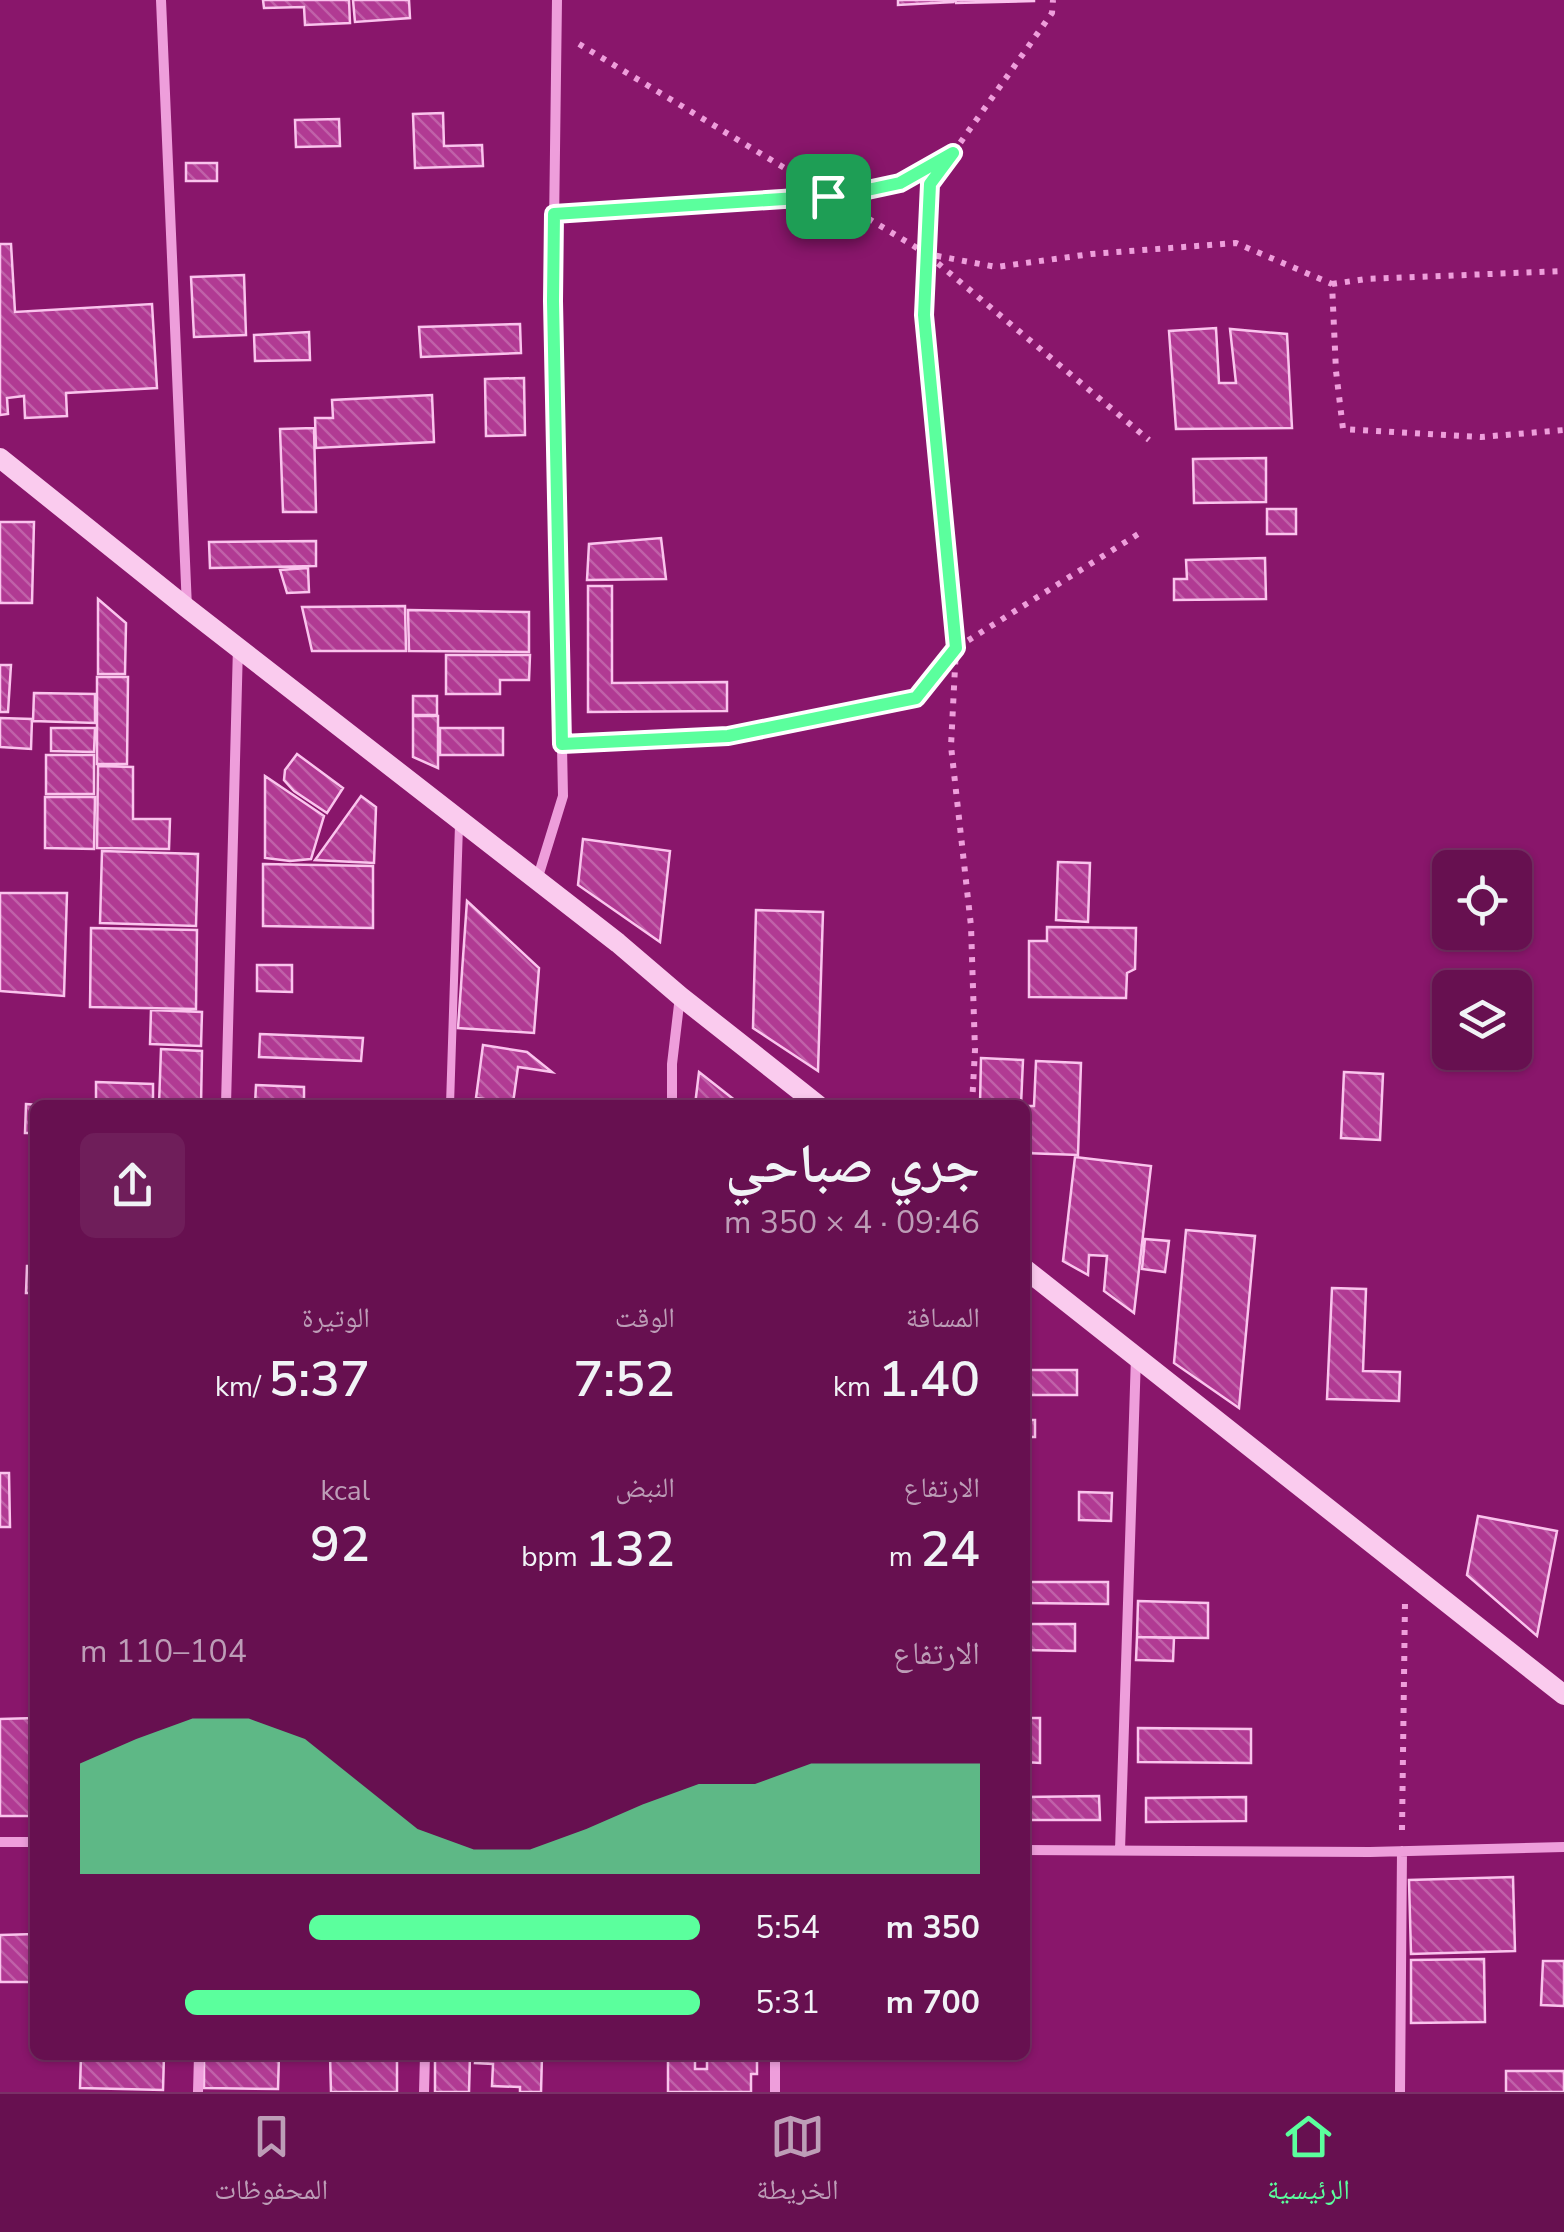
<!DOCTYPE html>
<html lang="ar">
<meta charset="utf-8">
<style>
:root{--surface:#671050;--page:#6f1e5a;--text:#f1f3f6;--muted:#bd9db7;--line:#7a3067;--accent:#5bff9d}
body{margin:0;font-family:"Nunito Sans","Noto Naskh Arabic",sans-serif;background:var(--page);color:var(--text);direction:rtl;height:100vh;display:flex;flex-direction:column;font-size:38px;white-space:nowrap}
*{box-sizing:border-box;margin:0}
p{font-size:32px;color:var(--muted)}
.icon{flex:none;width:55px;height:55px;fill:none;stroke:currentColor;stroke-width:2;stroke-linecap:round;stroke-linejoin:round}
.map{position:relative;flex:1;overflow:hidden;direction:ltr}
.panel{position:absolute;left:30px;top:1100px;width:1000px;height:960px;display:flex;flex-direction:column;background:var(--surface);border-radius:15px;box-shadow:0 2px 8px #0004,0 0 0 2px var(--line);direction:rtl}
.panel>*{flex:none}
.controls{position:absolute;left:1432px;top:850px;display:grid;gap:20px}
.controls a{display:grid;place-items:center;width:100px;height:100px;border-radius:15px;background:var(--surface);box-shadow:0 2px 8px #0004,0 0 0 2px var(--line);font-size:50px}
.pin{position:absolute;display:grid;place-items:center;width:85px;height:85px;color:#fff;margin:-42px;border-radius:20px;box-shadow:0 5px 15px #0006}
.round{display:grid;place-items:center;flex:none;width:105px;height:105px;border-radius:15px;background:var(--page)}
.headline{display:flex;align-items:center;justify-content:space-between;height:170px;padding:0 50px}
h1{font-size:55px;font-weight:600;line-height:75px}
.figures{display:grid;grid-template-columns:repeat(3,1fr);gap:15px;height:170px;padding:10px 50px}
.figures div{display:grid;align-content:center}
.figures b{font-size:50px;font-weight:600}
.figures small{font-size:28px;font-weight:400}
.figures p{font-size:28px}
.chart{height:280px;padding:20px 50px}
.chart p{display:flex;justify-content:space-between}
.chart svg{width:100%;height:180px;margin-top:10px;fill:var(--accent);opacity:.7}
ul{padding:0 50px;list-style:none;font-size:32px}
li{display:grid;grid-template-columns:160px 120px 1fr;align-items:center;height:75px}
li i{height:25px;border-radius:12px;background:var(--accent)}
.tab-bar{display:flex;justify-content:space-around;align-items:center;height:140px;border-top:2px solid var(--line);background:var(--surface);font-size:28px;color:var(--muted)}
.tab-bar a{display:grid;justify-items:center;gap:5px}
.tab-bar .active{color:var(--accent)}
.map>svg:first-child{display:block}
.building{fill:url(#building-back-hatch);stroke:#fac4ed;stroke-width:2.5}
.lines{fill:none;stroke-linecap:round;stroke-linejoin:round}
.path{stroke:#ee9edb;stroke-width:6;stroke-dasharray:5 8;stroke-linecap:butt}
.lane{stroke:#ee9edb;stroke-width:8}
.street{stroke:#ee9edb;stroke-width:10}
.secondary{stroke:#facbee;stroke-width:20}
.route-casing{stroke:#fff;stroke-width:20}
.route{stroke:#5bff9d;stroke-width:12}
</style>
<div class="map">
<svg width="1564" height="2092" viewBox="0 0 1564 2092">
<defs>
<pattern id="building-back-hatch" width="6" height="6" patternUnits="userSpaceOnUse" patternTransform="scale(2.5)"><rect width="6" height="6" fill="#b13a93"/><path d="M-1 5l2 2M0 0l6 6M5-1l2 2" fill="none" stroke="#c161a9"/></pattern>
</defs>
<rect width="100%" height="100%" fill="#89166b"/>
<path class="building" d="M263,0h86l1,23 -45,2 -1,-18 -40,1z
M353,0h56l1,18 -55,4z
M898,0h55v2l-55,3z
M955,0h79v1l-78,2z
M443,113l1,33 38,-1 1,21 -68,2 -2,-54z
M339,119l1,27 -44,1 -1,-27z
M186,163h31v18h-31z
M0,244h11l4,68 137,-8 5,84 -91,5 1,23 -42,2 -1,-22 -17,2 1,16 -8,1z
M244,275l2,60 -52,2 -3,-60z
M520,324l1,29 -100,4 -2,-30z
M1216,328l3,55h17l-6,-54 57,5 5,94 -116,1 -7,-98z
M309,332l1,28 -55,1 -1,-26z
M524,378l1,57 -39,1 -1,-57z
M432,395l2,47 -118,6 -1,-30h18l-1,-18z
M314,428l2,84h-33l-3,-83z
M1266,458v44l-72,1 -1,-44z
M1267,509h29v25h-29z
M0,522h34l-2,81h-32z
M661,538l5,41 -79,1 2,-36z
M316,541v25l-106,2 -1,-26z
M1265,558l1,41 -92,1v-21h13l-1,-19z
M308,568l1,24 -22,1 -7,-23z
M588,586h24v97l115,-1v29l-139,1z
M98,599l28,24 -1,51h-27z
M405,606l1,45h-94l-10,-44z
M408,610l121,2v40l-120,-1z
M446,655h84l-1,25h-29v14h-54z
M0,665h11l-3,47h-8z
M97,677h31l-1,87h-30z
M34,693l61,1v29l-62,-2z
M413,696h24v19h-24z
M413,716h25v52l-25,-11z
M0,718l32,1 -1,30 -31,-2z
M51,728h44l-1,24 -43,-1z
M440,728h63v27h-63z
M297,754l46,34 -16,25 -33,-22 -10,-11 1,-10z
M46,755h48v39h-48z
M98,766l35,1v52h37l-1,30 -72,-1z
M265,776l59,40 -13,43 -21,2 -25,-3z
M361,796l15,11 -2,56 -59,-3z
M45,797h50l-1,52 -49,-1z
M583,839l87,12 -10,91 -82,-57z
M102,851l96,3 -2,72 -96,-3z
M1058,862l32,1 -2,59 -32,-2z
M263,864l110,2v62l-110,-2z
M0,893h67l-3,103 -64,-5z
M467,901l72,67 -5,65 -76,-5z
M756,910l67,2 -5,159 -65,-43z
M1047,927l89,1 -1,41 -8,4 -1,25 -97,-1v-56h18z
M91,928l106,2 -1,79 -106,-2z
M257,965h35v27l-35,-1z
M151,1010l51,2 -1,34 -51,-2z
M260,1034l103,4 -2,23 -102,-4z
M483,1045l44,7 25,20 -34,-5 -5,36 -37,-5z
M161,1049l41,2 -1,54h-42z
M981,1058l42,2 -2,45h-41z
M1036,1061l45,2 -3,92 -53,-2v-47h9z
M699,1072l42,33h-46z
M1344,1072l39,2 -3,66 -39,-2z
M96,1082l57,2v21h-57z
M256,1085l48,2v18h-49z
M26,1104l12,1h-3v28h-10z
M1075,1157l76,9 -17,147 -30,-22 3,-35 -18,-1 -1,20 -25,-14z
M1186,1230l69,6 -16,172 -65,-45z
M1145,1239l24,2 -4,31 -23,-3z
M27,1266h8v27h-9z
M1332,1288l34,1 -3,82 37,1 -1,29 -72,-2z
M1025,1370h52v25h-52z
M1025,1420h10v17h-10z
M0,1473h9l1,54h-10z
M1079,1492l33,1 -1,28 -32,-1z
M1478,1516l79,15 -20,105 -70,-61z
M1025,1582h83v22l-83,-1z
M1138,1601l70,2v35l-71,-1z
M1025,1624h50v27l-50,-1z
M1137,1637l37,1 -1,23 -37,-1z
M35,1718v98h-35v-97z
M1025,1718h15v45l-15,-1z
M1138,1728l113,1v34l-113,-1z
M1099,1796l1,24h-75v-23z
M1246,1797v24l-100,1v-24z
M1513,1877l2,74 -104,3 -2,-74z
M35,1934v48h-35v-47z
M1484,1959l1,63 -74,1v-63z
M1543,1961h21v45l-23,-1z
M81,2055h83l-1,35 -83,-2z
M204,2055h75l-1,34 -74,-1z
M330,2055h67v37h-66z
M435,2055h35l-1,37h-34z
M476,2055h66l-1,37h-21v-5l-28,-1 1,-22 -18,-1z
M707,2055h50v19h-6v18h-83v-33h27v10h12z
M1506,2071h58v21h-58z"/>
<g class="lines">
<path class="path" d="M579,44l348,210 69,13 95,-13 145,-11 96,41 4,87 7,58 138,8 83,-7
M576,212l268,-17 56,-12 49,-28
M928,255l221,185
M1332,284l34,-5 198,-8
M583,743l145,-7 188,-37 40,-51 187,-117
M972,1105l3,-55 -4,-124 -20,-180 5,-98 -32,-333 7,-131 121,-171 1,-13
M1402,1830l3,-228"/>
<path class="lane" d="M450,1105l9,-280"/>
<path class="street" d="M161,0l26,608
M537,880l26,-84 -10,-495 4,-301
M226,1105l12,-459
M672,1105v-41l8,-68
M0,1842h35
M1025,1850l345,2 194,-5
M1120,1850l16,-494
M775,2055v37
M198,2092l1,-37
M424,2092l1,-37
M1400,2092l2,-241"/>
<path class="secondary" d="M0,458l187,150 431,335 62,53 138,109
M1025,1269l539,426"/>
</g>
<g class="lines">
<g class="route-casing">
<path id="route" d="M953,153l-23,31 -6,131 32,333 -40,50 -188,38 -166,8 -9,-443 1,-87 290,-19 56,-12z"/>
</g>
<use href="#route" class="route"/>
</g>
</svg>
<div class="controls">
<a><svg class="icon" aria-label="locate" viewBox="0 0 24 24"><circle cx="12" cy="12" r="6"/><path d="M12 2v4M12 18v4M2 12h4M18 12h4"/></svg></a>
<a><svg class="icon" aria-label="layers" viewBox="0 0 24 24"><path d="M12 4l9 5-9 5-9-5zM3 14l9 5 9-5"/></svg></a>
</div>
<div class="pin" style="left:828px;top:196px;background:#1e9e55"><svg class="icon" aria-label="arrive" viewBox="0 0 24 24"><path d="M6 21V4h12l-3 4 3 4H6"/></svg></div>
<section class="panel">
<div class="headline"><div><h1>جري صباحي</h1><p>09:46 · 4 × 350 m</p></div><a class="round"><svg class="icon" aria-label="share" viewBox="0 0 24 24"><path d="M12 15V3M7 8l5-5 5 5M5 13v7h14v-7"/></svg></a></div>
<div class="figures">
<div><p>المسافة</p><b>1.40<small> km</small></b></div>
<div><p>الوقت</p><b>7:52</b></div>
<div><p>الوتيرة</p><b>5:37<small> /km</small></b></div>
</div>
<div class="figures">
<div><p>الارتفاع</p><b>24<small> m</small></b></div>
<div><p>النبض</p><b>132<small> bpm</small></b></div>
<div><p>kcal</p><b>92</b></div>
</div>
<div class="chart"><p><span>الارتفاع</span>104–110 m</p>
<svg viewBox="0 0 160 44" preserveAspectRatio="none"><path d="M0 44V17L10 11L20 6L30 6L40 11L50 22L60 33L70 38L80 38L90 33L100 27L110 22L120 22L130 17L140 17L150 17L160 17V44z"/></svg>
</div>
<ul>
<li><b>350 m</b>5:54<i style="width:63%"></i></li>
<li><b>700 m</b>5:31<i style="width:83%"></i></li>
</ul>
</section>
</div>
<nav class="tab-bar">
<a class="active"><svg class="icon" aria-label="home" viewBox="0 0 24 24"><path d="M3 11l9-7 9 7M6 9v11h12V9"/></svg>الرئيسية</a>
<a><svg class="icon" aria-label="map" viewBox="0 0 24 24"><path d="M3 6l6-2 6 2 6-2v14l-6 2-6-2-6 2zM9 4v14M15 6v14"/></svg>الخريطة</a>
<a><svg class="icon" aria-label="saved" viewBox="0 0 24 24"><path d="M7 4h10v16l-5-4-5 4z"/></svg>المحفوظات</a>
</nav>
